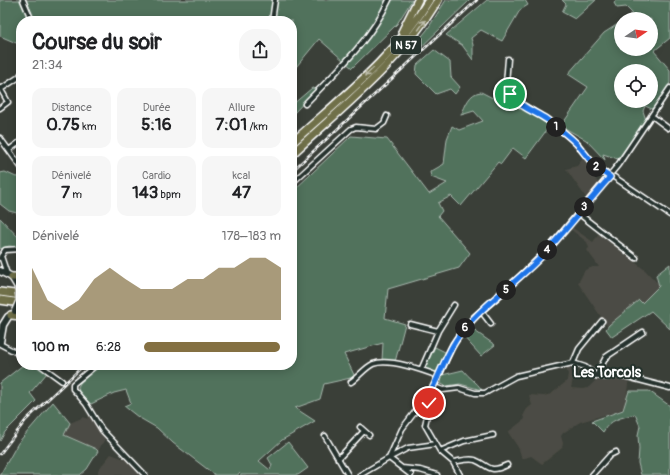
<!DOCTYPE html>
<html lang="fr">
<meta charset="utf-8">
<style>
:root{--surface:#fff;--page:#f6f6f6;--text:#202124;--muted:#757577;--accent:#847042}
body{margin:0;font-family:Pangolin,sans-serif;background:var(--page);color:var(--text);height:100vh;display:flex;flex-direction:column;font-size:15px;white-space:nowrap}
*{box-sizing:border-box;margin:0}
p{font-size:13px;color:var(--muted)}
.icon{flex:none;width:22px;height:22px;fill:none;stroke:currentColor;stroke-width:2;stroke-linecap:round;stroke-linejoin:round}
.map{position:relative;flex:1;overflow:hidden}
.sheet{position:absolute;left:16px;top:16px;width:281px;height:354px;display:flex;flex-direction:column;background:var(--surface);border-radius:16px;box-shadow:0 2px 10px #0003}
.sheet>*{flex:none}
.needle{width:26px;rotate:77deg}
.tools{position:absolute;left:614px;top:12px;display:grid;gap:8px}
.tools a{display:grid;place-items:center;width:44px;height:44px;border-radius:50%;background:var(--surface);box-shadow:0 2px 10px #0003;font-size:20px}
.pin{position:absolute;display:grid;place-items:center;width:34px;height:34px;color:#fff;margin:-17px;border:2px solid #fff;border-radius:50%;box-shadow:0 1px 4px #0007}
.km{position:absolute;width:20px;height:20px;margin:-10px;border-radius:50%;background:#222;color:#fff;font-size:11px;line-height:20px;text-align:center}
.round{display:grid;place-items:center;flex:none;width:42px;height:42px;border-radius:16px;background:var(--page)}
.overview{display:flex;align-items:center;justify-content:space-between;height:68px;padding:0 16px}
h1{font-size:22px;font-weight:700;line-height:30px}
.stats{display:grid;grid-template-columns:repeat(3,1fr);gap:6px;height:68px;padding:4px 16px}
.stats div{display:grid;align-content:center;border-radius:10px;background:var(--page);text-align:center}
.stats b{font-size:17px;font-weight:700}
.stats small{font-size:11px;font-weight:400}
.stats p{font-size:11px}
.chart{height:112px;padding:8px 16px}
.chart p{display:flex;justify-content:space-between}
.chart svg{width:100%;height:72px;margin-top:4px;fill:var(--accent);opacity:.7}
ul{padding:0 16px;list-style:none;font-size:13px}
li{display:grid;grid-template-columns:64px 48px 1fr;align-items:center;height:30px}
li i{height:10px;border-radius:5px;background:var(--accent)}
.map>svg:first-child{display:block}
.built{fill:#4c4c44}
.green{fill:#51725c;stroke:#a8b8ae;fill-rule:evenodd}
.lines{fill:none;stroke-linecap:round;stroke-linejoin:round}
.minor-casing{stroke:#fff;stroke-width:7}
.secondary-casing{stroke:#fff;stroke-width:9}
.trunk-casing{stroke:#fff;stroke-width:10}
.minor{stroke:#26332d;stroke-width:4}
.secondary{stroke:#26332d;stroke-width:6}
.trunk{stroke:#70704a;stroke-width:7}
.rail-casing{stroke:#fff;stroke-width:2.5}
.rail{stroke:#26332d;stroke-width:1;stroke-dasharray:3;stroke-linecap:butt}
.secondary-bridge-casing{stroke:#fff;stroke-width:9;stroke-linecap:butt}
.secondary-bridge{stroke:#26332d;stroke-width:6}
.oneway{stroke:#bfbfae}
.route-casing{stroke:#fff;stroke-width:8}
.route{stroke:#1a73e8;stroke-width:5}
.labels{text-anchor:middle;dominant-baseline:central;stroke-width:4;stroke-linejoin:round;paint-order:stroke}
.shield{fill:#26332d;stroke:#bec2c0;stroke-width:1}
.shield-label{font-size:11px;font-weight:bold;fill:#fff}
.quarter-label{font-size:14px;font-weight:bold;fill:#fff;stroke:#26332d}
</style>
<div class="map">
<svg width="670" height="475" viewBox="0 0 670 475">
<rect width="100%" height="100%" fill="#3a3f38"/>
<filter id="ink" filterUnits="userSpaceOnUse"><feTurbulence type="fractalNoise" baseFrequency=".025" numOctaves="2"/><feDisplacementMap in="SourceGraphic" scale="8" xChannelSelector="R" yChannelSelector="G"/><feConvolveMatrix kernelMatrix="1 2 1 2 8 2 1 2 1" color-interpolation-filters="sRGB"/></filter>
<g filter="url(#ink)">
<path class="built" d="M585,156l14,16v5l-4,2 5,5 -13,15 -21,-30 11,-3z
M570,226l23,16 6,-8 46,36 17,18 -20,15 -3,-3 -31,27 -30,-44 7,-13 8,-3h6l-12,-17 2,-2 -2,-6 -18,-14z
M571,368l2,10 -2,10 12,1 5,-1 9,-9 3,2 22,-4 7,1 -4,27 -3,4 -7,3 -35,10 -17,11 -2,3 2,7 -1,5 -20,16 -11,-8 -9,3 -3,-10 -11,-17 17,-13 -2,-3 4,-7 5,-4 -3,-10 15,1 7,-2 16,-13 1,-7 -2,-5z
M90,414l16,23 -8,14 -2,-2 -32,-14 6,-12 14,-6 3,2z
M111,454l16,6 16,15h-45v-5z"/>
<path class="green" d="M0,0h412l-15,24 -45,44 -33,-29 -27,33v-51h-271v24l-21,-9z
M446,0h24l-57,55 -5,-2 19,-23z
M487,0h38l3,5 -8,5 -18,31 -21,-11 -10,8 2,7v15l-11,-15 -16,-10z
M562,0h34l-21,19 -13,-7 4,-8z
M616,0l54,1v37l-16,13 16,19v13l-18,26 -7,-3 -2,5 3,9 -28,39 -15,-5 2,6 -19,-20 -25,-14 27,-39 -20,-13 36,-41 17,-11v27h30v-30h-26l7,-6 -6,-6 -9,1 -3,-5zM621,71h30v30h-30z
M434,50l16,12 1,15 9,10 -5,7 -5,-5 -14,5 -20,-20 1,-9z
M312,88l5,1 -25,26v-10z
M481,92l31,16 3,-4 36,20 -25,34 -13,-10 -12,16 -3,-2 -37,44 -10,-10 -13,7 4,8 -4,5 32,37 -11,15 -71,21 -3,29 20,6 -10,38 -13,-1 1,-18 -39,11 11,23 -31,7 -4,15 -25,9 20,13 -33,19 -23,21 11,9 2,-5 -4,-7 20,-16 20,26 -10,7h-57l-2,-2 -1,2h-23l-42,-32 -16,-15 -19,-11 -14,-11 7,-3 -5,-13 -12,3 -23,11 -12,-12 -1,-5 2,-4 21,-18h191v-173l59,-56 36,3 42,55 18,-11 -16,-6 -1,-5 14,-8 3,-25 5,-13 7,4 24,-9 -9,-10 -13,4c5,-10 8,-22 20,-23z
M5,172l11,5 5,-1v38l-12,-3 -9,-7v-31z
M0,218l21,22 -4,7 -8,-1 -9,3z
M670,264v65l-19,-18 -39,26 -6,-8 3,-4 30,-25 3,3 17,-17 -3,-11z
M469,327l26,18 -14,11 -19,-21z
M435,347l12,6 -10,19 -2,1 -11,-4z
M23,365h13l11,8 -17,20 6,8 -31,31 -5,9v-58z
M463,370c6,8 14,12 19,20l-22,-6 -14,2 -5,-2 1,-9z
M629,391h20l21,15v69h-29l-3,-12 1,-14 -1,-14 2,-9 -5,-12c-14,4 -25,5 -32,18l-11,-11 31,-11z
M53,402l17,21 -6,12 32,14 2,2 -11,18 -7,6h-80l18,-32z"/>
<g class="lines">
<g class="minor-casing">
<path id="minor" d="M23,0l9,21
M272,21l3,-21
M508,59l-2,24 9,17 32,20 20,15 10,9 20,25 17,8 56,38
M0,88l8,14 -8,6
M1,89l18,-12 2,-3
M305,104c31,-32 65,-63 84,-104
M652,116l16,12
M0,138l21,29
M9,150l12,-9
M292,183l59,-54 5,-2 20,2 8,-6 3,-7
M578,213l58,45
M1,256l6,18
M0,258l5,-8 16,-1
M481,311l10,13
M410,324l28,7
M0,344l21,11
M573,363l6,-14 23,-28
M40,365l22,16
M96,365l-23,19v5l13,15 16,26 43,45
M421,370l17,-39 16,-26
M596,376l10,-19 37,-25
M351,382c7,-5 15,-15 22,-18 16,-6 50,6 65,12
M434,387l9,3 16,-2 16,5h10l31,-17 57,-13 12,4 11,9 9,1 15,-2 50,13
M427,398l2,9 -4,18 15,26 13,11 7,13
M360,427l9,8
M325,436l23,39
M440,451l24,-10 29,-6
M338,459l26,-28
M453,462c7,-1 16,-4 22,-2 15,6 13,14 32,5
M402,468l18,2 17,5
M360,475l29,-17 13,-29 32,-42 19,-43 21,-27 33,-28 43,-42 68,-82 52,-77
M411,475l-22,-17 19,-10 28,-4
M592,475l18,-20 6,-3"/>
</g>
<g class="secondary-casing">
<path id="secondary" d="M0,271l12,6 6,10
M0,342l3,-17 5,-8"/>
</g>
<g class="trunk-casing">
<path id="trunk" d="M402,32l16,-32
M292,143c48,-44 103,-86 137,-143
M292,154c52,-48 109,-93 146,-154
M12,277h9
M0,292l21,3
M0,300l21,3
M11,315l10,1"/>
</g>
<use href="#minor" class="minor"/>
<use href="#secondary" class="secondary"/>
<use href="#trunk" class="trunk"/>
<g class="rail-casing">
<path id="rail" d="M292,171l185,-171
M0,454l26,-34 58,-55"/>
</g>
<use href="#rail" class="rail"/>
<g class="secondary-bridge-casing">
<path id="secondary-bridge" d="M15,311l5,-11 -2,-13"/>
</g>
<use href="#secondary-bridge" class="secondary-bridge"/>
</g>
<defs><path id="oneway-shaft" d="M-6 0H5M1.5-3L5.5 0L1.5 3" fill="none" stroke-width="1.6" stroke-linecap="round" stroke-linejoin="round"/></defs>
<g class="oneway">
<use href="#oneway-shaft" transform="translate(422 25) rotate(-55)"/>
<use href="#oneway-shaft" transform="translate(369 72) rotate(136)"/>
</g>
</g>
<g class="lines" filter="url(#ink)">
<g class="route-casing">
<path id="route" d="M429,403l-2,-5c13,-20 18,-45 34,-65 22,-28 52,-48 77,-73 26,-26 48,-56 72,-83 -16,-9 -22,-20 -33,-33 -9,-9 -21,-18 -31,-25 -13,-8 -27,-13 -36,-25"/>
</g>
<use href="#route" class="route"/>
</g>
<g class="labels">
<rect class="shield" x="391" y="36" width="30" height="18" rx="3"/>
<g class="shield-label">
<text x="406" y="45">N 57</text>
</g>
<g class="quarter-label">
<text x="607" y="372">Les Torcols</text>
</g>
</g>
</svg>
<div class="tools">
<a><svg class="needle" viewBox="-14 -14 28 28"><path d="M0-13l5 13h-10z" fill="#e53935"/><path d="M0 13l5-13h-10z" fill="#757577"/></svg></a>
<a><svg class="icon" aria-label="locate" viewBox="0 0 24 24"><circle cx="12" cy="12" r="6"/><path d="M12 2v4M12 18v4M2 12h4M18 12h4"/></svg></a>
</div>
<div class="pin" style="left:510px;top:94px;background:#1e9e55"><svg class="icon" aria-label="arrive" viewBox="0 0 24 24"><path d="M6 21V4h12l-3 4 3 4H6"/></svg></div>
<div class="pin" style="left:429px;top:403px;background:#d93025"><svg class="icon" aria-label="check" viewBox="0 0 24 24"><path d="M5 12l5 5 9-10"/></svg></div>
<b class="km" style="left:556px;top:127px">1</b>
<b class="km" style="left:596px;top:167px">2</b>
<b class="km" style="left:584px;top:207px">3</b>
<b class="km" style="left:547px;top:250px">4</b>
<b class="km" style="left:506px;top:290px">5</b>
<b class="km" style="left:465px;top:328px">6</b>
<section class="sheet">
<div class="overview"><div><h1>Course du soir</h1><p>21:34</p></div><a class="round"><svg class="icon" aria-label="share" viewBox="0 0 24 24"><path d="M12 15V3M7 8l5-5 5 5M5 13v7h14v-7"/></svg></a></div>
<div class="stats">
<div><p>Distance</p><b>0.75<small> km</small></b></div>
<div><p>Durée</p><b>5:16</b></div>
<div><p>Allure</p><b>7:01<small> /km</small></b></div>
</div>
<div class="stats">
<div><p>Dénivelé</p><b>7<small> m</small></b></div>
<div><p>Cardio</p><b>143<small> bpm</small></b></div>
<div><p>kcal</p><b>47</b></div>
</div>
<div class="chart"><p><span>Dénivelé</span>178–183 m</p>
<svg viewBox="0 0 160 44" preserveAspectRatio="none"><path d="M0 44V12L10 32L20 38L30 32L40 19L50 12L60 19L70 25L80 25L90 25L100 19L110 19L120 12L130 12L140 6L150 6L160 12V44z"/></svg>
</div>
<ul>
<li><b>100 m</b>6:28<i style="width:99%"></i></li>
</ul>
</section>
</div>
